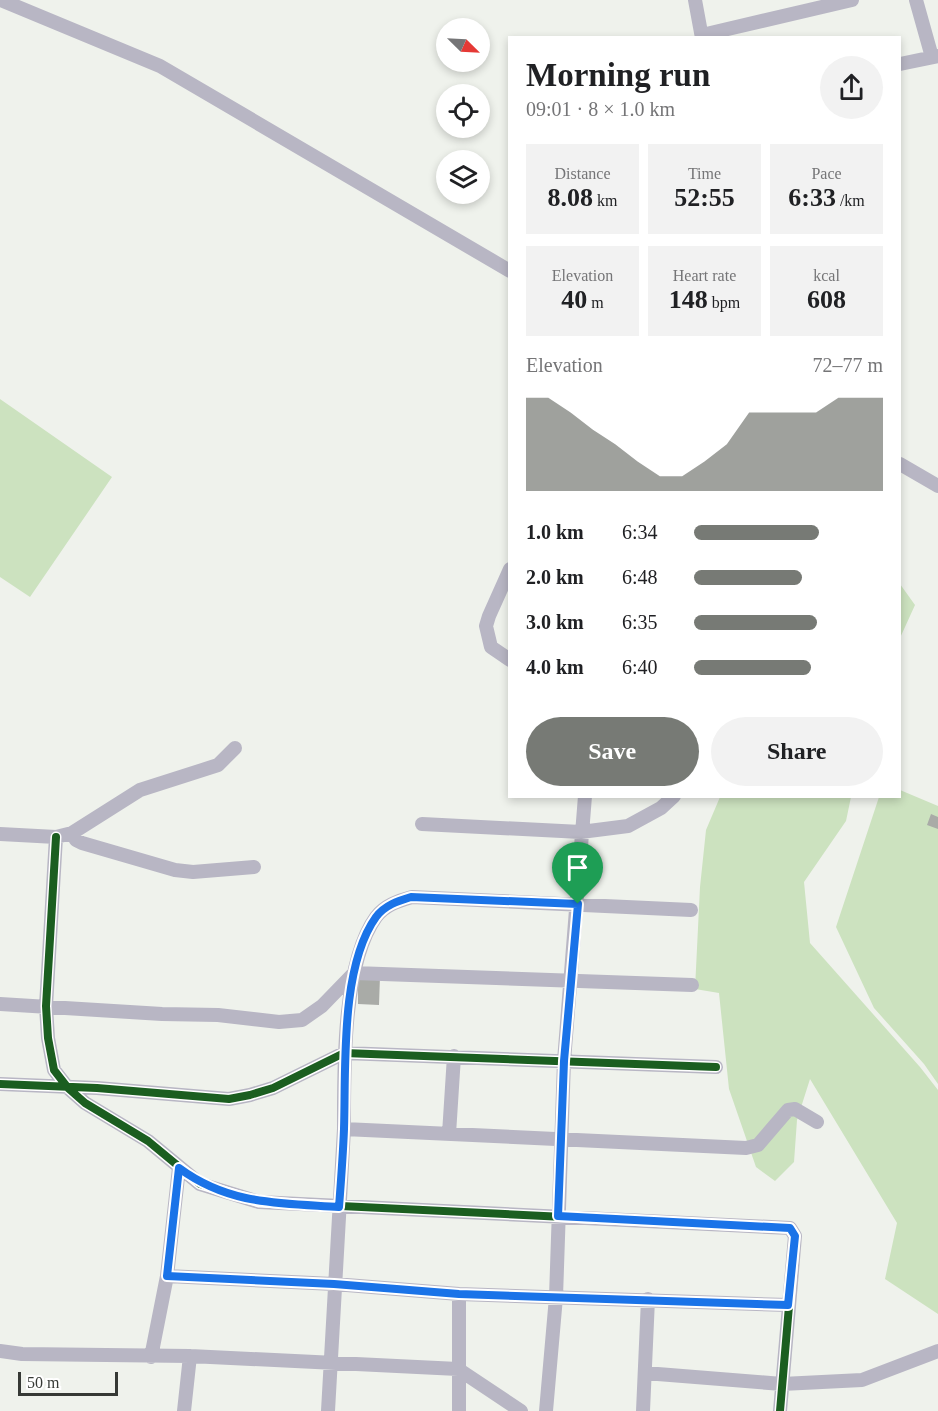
<!DOCTYPE html>
<meta charset="utf-8">
<style>
:root{--surface:#fff;--page:#f2f2f2;--text:#202124;--muted:#757577;--accent:#777a75}
body{margin:0;font-family:Georgia,serif;background:var(--page);color:var(--text);height:100vh;display:flex;flex-direction:column;font-size:22px;white-space:nowrap}
*{box-sizing:border-box;margin:0}
p{font-size:20px;color:var(--muted)}
.icon{flex:none;width:33px;height:33px;fill:none;stroke:currentColor;stroke-width:2;stroke-linecap:round;stroke-linejoin:round}
.map{position:relative;flex:1;overflow:hidden}
.side{position:absolute;left:508px;top:36px;width:393px;height:762px;display:flex;flex-direction:column;background:var(--surface);border-radius:0px;box-shadow:0 3px 9px #0003}
.side>*{flex:none}
.needle{width:39px;rotate:114deg}
.controls{position:absolute;left:436px;top:18px;display:grid;gap:12px}
.controls a{display:grid;place-items:center;width:54px;height:54px;border-radius:50%;background:var(--surface);box-shadow:0 3px 9px #0003;font-size:30px}
.scale{position:absolute;left:18px;bottom:15px;width:100px;box-sizing:border-box;padding-left:6px;border:3px solid #363935;border-top:0;font-size:16px;line-height:21px;white-space:nowrap;color:#363935;-webkit-text-stroke:4px #fff;paint-order:stroke}
.pin{position:absolute;display:grid;place-items:center;width:51px;height:51px;color:#fff;margin:-62px -26px;border-radius:50% 50% 50% 0;rotate:-45deg;box-shadow:0 0 6px #0007}
.pin .icon{rotate:45deg}
.round{display:grid;place-items:center;flex:none;width:63px;height:63px;border-radius:32px;background:var(--page)}
.overview{display:flex;align-items:center;justify-content:space-between;height:102px;padding:0 18px}
h1{font-size:33px;font-weight:800;line-height:45px}
.figures{display:grid;grid-template-columns:repeat(3,1fr);gap:9px;height:102px;padding:6px 18px}
.figures div{display:grid;align-content:center;border-radius:0px;background:var(--page);text-align:center}
.figures b{font-size:26px;font-weight:800}
.figures small{font-size:16px;font-weight:400}
.figures p{font-size:16px}
.chart{height:168px;padding:12px 18px}
.chart p{display:flex;justify-content:space-between}
.chart svg{width:100%;height:108px;margin-top:6px;fill:var(--accent);opacity:.7}
.cta{display:flex;gap:12px;margin-top:auto;padding:12px 18px}
.cta a{flex:1;height:69px;border-radius:36px;background:var(--accent);color:#fff;font-size:24px;font-weight:800;line-height:69px;text-align:center}
.cta a+a{background:var(--page);color:var(--text)}
ul{padding:0 18px;list-style:none;font-size:20px}
li{display:grid;grid-template-columns:96px 72px 1fr;align-items:center;height:45px}
li i{height:15px;border-radius:8px;background:var(--accent)}
.map>svg:first-child{display:block}
.green{fill:#cce2bf}
.building{fill:#a9aba7}
.lines{fill:none;stroke-linecap:round;stroke-linejoin:round}
.street{stroke:#b8b6c4;stroke-width:14}
.cycleway-casing{stroke:#fff;stroke-width:11}
.cycleway{stroke:#1b5e20;stroke-width:8}
.route-casing{stroke:#fff;stroke-width:12}
.route{stroke:#1a73e8;stroke-width:8}
</style>
<div class="map">
<svg width="938" height="1411" viewBox="0 0 938 1411">
<rect width="100%" height="100%" fill="#eff2ec"/>
<path class="green" d="M0,399l112,78 -82,120 -30,-20z
M900,584l15,21 -15,33z
M900,790l38,16v278l-14,-20 -50,-56 -38,-81 43,-130 21,-1z
M720,797h131l-5,24 -42,61 6,61 110,124 18,23v224l-53,-35 12,-56 -87,-144 -13,41 -3,42 -19,19 -19,-14 -27,-78 -10,-96 -24,-4 5,-102 6,-57z"/>
<path class="building" d="M931,814l7,3v12l-11,-4z
M358,976h22l-1,29 -21,-1z"/>
<g class="lines">
<path class="street" d="M1,0l159,66 350,205
M695,0l7,38
M916,0l16,57
M702,35l150,-35
M900,64l38,-8
M900,464l38,22
M510,569l-21,47 -3,10 5,21 19,13
M422,824l159,8 47,-6 33,-18 13,-12
M72,833l4,7 6,3 93,27 18,2 61,-5
M0,834l56,3 16,-4 68,-43 78,-25 17,-17
M56,837l-10,169 2,32 6,32 14,18 17,15 63,38 52,43 59,18 531,26 5,8 -15,175
M0,1004l162,10 56,1 61,7 23,-2 20,-14 32,-33 338,12
M0,1084l97,4 132,11 21,-4 23,-7 71,-35 372,14
M344,1129c0,-57 -2,-165 32,-212 9,-12 22,-16 36,-20l279,13
M449,1134l5,-78
M167,1276l167,8 125,10 329,11
M0,1351l22,3 168,2 268,13 63,42
M151,1357l16,-81 12,-108
M645,1373l137,11 80,-4 76,-29
M184,1411l6,-55
M328,1411l16,-282 402,19 12,-3 30,-35 7,-1 22,13
M459,1411v-117
M546,1411l10,-114 8,-236 21,-265
M643,1411l5,-112"/>
<g class="cycleway-casing">
<path id="cycleway" d="M56,837l-10,169 2,32 6,32 14,18 17,15 63,38 52,43 59,18 531,26 5,8 -15,175
M0,1084l97,4 132,11 21,-4 23,-7 71,-35 372,14"/>
</g>
<use href="#cycleway" class="cycleway"/>
</g>
<g class="lines">
<g class="route-casing">
<path id="route" d="M411,897l167,7 -14,157 -6,155 232,12 5,8 -7,69 -329,-11 -125,-10 -167,-8 12,-108c50,37 100,35 160,39 2,-26 4,-52 5,-78 2,-60 -4,-162 32,-212 9,-12 22,-16 35,-20z"/>
</g>
<use href="#route" class="route"/>
</g>
</svg>
<div class="controls">
<a><svg class="needle" viewBox="-14 -14 28 28"><path d="M0-13l5 13h-10z" fill="#e53935"/><path d="M0 13l5-13h-10z" fill="#757577"/></svg></a>
<a><svg class="icon" aria-label="locate" viewBox="0 0 24 24"><circle cx="12" cy="12" r="6"/><path d="M12 2v4M12 18v4M2 12h4M18 12h4"/></svg></a>
<a><svg class="icon" aria-label="layers" viewBox="0 0 24 24"><path d="M12 4l9 5-9 5-9-5zM3 14l9 5 9-5"/></svg></a>
</div>
<div class="scale">50 m</div>
<div class="pin" style="left:578px;top:904px;background:#1e9e55"><svg class="icon" aria-label="arrive" viewBox="0 0 24 24"><path d="M6 21V4h12l-3 4 3 4H6"/></svg></div>
<section class="side">
<div class="overview"><div><h1>Morning run</h1><p>09:01 · 8 × 1.0 km</p></div><a class="round"><svg class="icon" aria-label="share" viewBox="0 0 24 24"><path d="M12 15V3M7 8l5-5 5 5M5 13v7h14v-7"/></svg></a></div>
<div class="figures">
<div><p>Distance</p><b>8.08<small> km</small></b></div>
<div><p>Time</p><b>52:55</b></div>
<div><p>Pace</p><b>6:33<small> /km</small></b></div>
</div>
<div class="figures">
<div><p>Elevation</p><b>40<small> m</small></b></div>
<div><p>Heart rate</p><b>148<small> bpm</small></b></div>
<div><p>kcal</p><b>608</b></div>
</div>
<div class="chart"><p><span>Elevation</span>72–77 m</p>
<svg viewBox="0 0 160 44" preserveAspectRatio="none"><path d="M0 44V6L10 6L20 12L30 19L40 25L50 32L60 38L70 38L80 32L90 25L100 12L110 12L120 12L130 12L140 6L150 6L160 6V44z"/></svg>
</div>
<ul>
<li><b>1.0 km</b>6:34<i style="width:66%"></i></li>
<li><b>2.0 km</b>6:48<i style="width:57%"></i></li>
<li><b>3.0 km</b>6:35<i style="width:65%"></i></li>
<li><b>4.0 km</b>6:40<i style="width:62%"></i></li>
</ul>
<div class="cta"><a>Save</a><a>Share</a></div>
</section>
</div>
